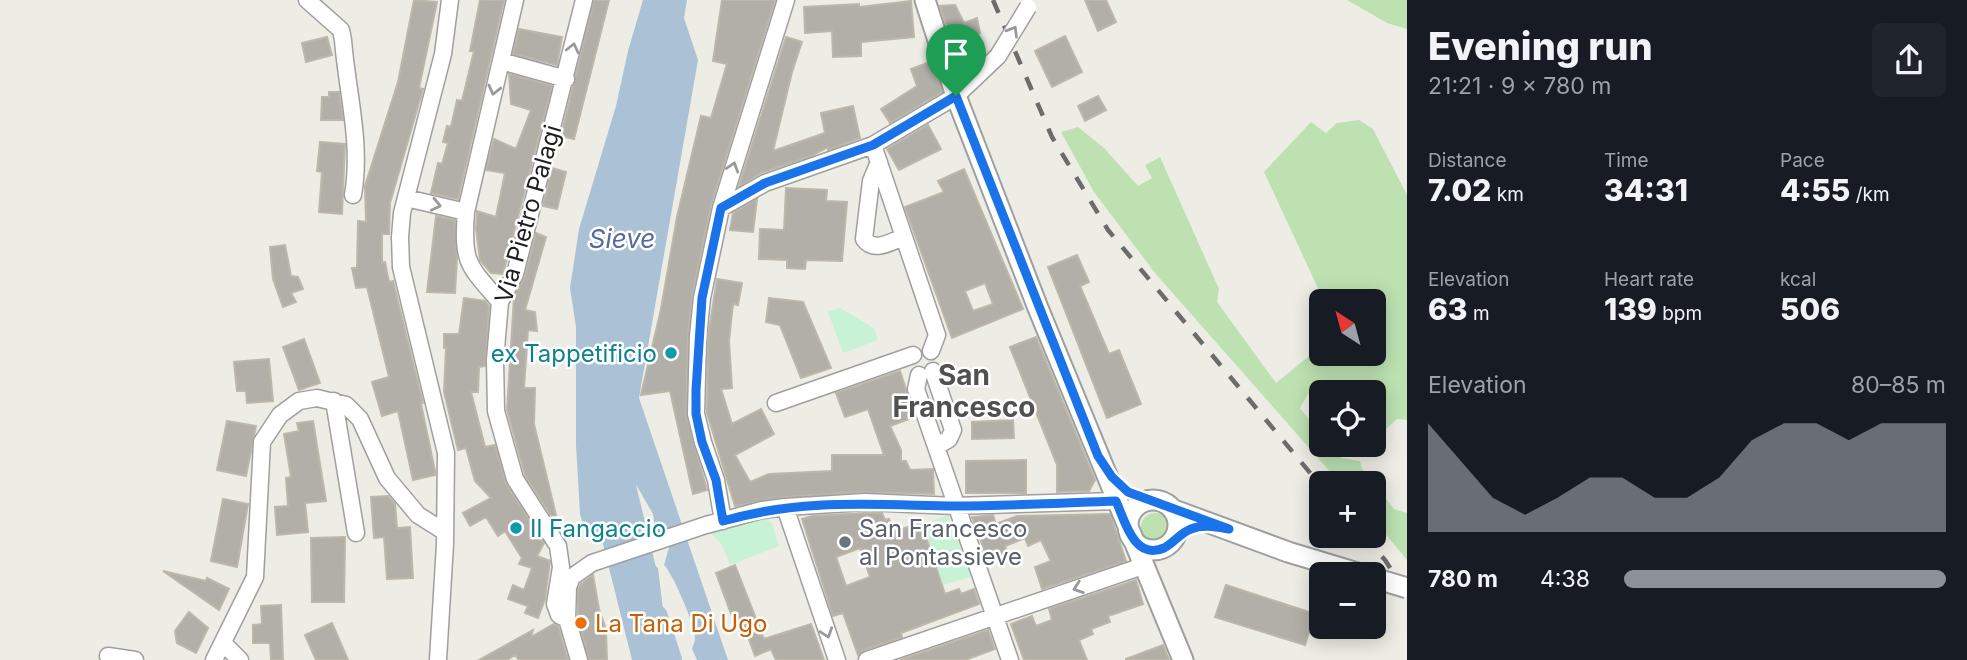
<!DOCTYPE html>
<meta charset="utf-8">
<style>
:root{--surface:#171b24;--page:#20242c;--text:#f1f3f6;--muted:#9ea1a6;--accent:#8c9099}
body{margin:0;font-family:Inter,sans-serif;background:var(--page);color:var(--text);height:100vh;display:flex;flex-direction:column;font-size:26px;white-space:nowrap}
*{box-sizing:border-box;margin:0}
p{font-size:23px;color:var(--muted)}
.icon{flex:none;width:38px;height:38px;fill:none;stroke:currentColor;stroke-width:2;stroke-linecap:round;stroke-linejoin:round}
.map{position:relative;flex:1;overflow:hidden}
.panel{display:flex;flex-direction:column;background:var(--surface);width:560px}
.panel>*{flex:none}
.needle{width:46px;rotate:324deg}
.controls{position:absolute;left:1309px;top:289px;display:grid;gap:14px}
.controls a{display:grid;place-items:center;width:77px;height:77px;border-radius:10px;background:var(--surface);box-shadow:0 4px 18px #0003;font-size:35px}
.pin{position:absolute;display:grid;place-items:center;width:60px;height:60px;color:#fff;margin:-72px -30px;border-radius:50% 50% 50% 0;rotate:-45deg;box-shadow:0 0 7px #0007}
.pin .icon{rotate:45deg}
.round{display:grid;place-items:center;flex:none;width:74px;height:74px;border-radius:10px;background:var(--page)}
.summary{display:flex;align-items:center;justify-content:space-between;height:119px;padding:0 21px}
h1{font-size:38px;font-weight:800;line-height:52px}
.metrics{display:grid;grid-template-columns:repeat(3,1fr);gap:10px;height:119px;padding:7px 21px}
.metrics div{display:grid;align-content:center}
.metrics b{font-size:30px;font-weight:800}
.metrics small{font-size:19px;font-weight:400}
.metrics p{font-size:19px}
.chart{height:196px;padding:14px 21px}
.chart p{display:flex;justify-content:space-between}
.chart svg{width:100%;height:126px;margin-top:7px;fill:var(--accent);opacity:.7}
ul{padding:0 21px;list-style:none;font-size:23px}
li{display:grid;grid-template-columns:112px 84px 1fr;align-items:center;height:52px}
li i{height:18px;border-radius:9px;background:var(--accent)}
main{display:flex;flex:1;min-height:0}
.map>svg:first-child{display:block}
.grass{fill:#bde1b1}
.park{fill:#c7f2d5}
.water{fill:#abc2d6}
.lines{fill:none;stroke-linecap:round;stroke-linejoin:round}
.river{stroke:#abc2d6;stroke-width:26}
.building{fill:#b2afa8;stroke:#bdb7a9;stroke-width:2;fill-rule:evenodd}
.minor-casing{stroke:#9f9f9f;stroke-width:19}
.tertiary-casing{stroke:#9f9f9f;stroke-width:23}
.minor{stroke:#fff;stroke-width:16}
.tertiary{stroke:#fff;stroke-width:19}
.rail{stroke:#6c6c6c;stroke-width:4.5;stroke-dasharray:14 14;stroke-linecap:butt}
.minor-bridge-casing{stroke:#9f9f9f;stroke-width:19;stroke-linecap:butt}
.tertiary-bridge-casing{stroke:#9f9f9f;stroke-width:23;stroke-linecap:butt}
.minor-bridge{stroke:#fff;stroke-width:16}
.tertiary-bridge{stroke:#fff;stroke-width:19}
.oneway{stroke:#9a9a9a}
.route-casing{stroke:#fff;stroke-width:14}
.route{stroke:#1a73e8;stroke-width:9}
.culture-dot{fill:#0f9aa8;stroke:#fff;stroke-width:2.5}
.worship-dot{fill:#6b7280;stroke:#fff;stroke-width:2.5}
.food-dot{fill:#e8710a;stroke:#fff;stroke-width:2.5}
.labels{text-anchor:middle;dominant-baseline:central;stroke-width:5;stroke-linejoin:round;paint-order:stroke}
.street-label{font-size:24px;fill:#1e1e1e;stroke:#fff}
.culture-label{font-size:24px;fill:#0d838f;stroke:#fff;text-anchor:end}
.worship-label{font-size:24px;fill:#5b616d;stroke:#fff;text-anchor:start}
.food-label{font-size:24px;fill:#c56008;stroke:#fff;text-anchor:start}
.water-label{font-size:26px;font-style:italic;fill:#566aa1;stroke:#fff}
.quarter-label{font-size:28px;font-weight:bold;fill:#515151;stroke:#fff}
</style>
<main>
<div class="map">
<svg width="1407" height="660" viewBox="0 0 1407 660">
<rect width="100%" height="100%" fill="#edede5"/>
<path class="grass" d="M1347,0h60v29l-20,-6z
M1359,120l14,9 34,66v225l-10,-1 -15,14 -8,-7v-34l-66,2 -8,14 21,26v10l9,1 11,13 19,3 2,8 11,14h-33l-185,-210 -61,-81 -33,-60 17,-5 26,21 34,38 14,-8 -7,-13 15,-8 59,132 -2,13 59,81 44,-36 1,-5v12h53v-53h-50l-60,-129 47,-50 15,11 11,-10z
M1374,484l20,25 13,4v47l-33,-40z
M1141 527a14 14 0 1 1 28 0a14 14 0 1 1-28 0Z"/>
<path class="park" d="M840,308l34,20 4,12 -35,13 -15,-41z
M948,515l24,61 -29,9 -20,-60z
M765,518l7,5 7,23 -49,19 -8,-20 -12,-13 45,-13z"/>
<path class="water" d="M643,0h44l-3,18 14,42 -59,338 89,262h-31l-5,-11c1,-4 3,-7 3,-11 1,-11 -23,-66 -31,-73l6,-21 -18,-12 3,-4 -2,-14 -27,-47 -12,15 6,48 6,8 6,-1 8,-10 8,3 -9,22 19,16 9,75 -1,17h-34l-29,-116 -19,-16 -4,-14 -4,-69v-118l-6,-39 9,-59 37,-123 12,-55z"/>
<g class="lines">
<path class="river" d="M619,439l2,39 22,91
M655,617l14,43"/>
</g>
<path class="building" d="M414,0l23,2 -18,86 4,1 -33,114 -1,31h-7v29l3,-1 4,20 4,-1 30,122 -2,1 14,67v4l-22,5 -15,-69 -16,5 -10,-34 17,-5 -22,-90 -11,1 -4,-20h5l1,-47 8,1 -1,-36 33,-104z
M480,0h24l-46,199 -27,-6 7,-30 4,1 6,-21 -5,-1 4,-16 4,1 6,-27 5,1 12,-50h-4z
M594,0h15l-35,139 -13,-3z
M722,0h53l-64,205 -19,91 -4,40 -2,78 21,76 -14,4 -23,-103 -29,4 20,-86 16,-92 24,-101 10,2 16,-54 -14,-3z
M1085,0h21l10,22 -18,9z
M911,1l3,36 -53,5v14l-28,1 -1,-26 -27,2 -1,-26 55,-3v3z
M955,5l9,18 13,-5 3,15 -7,4 7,22 -17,16 -23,-69z
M519,29l43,8 -5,28 -44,-11z
M1065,36l17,36 -30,15 -17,-36z
M327,37l5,18 -26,7 -4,-19z
M786,37l16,5 -10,30 -19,79 52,-18 -4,-20 32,-7 7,32 -32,12v-3l-17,9 -50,17 -22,13z
M932,61l10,31 -52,31 -9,-14 36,-23 -6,-17z
M509,74l43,12 -49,188 -12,-1 -11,-13 -4,-31 1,-18 19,6 9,-44 -19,-3 8,-31 22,10 15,-39 -20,-6z
M329,92h10l4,28h-22l1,-23h7z
M1098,96l8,14 -21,11 -7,-15z
M928,125l13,24 -42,21 -12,-21z
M320,142l25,2 -3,70 -23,-2 3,-40 -5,-1z
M552,168l14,4 -9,37 -14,-3z
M964,169l59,140 -71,29 -47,-131 39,-15 -6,-11zM985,283l8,21 -20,7 -8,-20z
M786,188l41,2 -1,11 21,1 -5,59 -36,-1 -1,9 -18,-1v-8l-28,-1 1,-30 24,1z
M757,199l-4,33 -23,-2 3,-17z
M436,216l19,4 2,38 -2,35 -28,-1z
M536,233l10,4 -21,73 10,2 2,19 -9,-1 -4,58h11l-1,36 22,91 -4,2 -27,-42 -18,-65 7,-113 11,-20z
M285,245l6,31 7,1 5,12 -12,4 5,9 -13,5 -10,-28 -3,-32z
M1077,255l12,27 -9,4 29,68 10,-4 22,54 -34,14 -59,-151z
M717,279l25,4 -4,22 -5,-1 -4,37 3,47 -11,1 11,35 29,-15 13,25 -39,21 15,27 19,-8 63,-3v-16h52l-16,-46 -23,8 -9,-24 64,-22 15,46 -25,9 11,24v11h5l4,9 23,-1 1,25 -70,-2 -80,5 -49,9 -28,-93 1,-76z
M464,298l21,3 4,5 -4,60 -6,1 -1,25h-7l14,55 10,-2 11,39 38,59 -7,13 13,5 -5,38 -7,19 -13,-5 3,-7 -20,-7 5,-14 11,5 8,-22 -13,-4 3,-6 -17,-27 -7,5 -12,-19 -16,9 -7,-13 28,-15 -16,-17 -9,-33 -8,2 -14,-58 2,-44h-2v-14h15z
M769,298l34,4 28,66 -30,10 -21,-53 -14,-3z
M1036,337l59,143 -6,11 -32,1v-27l-47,-118z
M304,339l16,44 -21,7 -16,-43z
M269,359l4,42 -26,2 -1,-12h-9l-3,-29z
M1013,420l1,18 -42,1v-17z
M227,421l29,5 -10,50 -29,-6z
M313,421l13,80 -21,2 3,29 -31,3 -2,-28 13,-1 -2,-28 5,-1 -7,-43 15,-3 -2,-8z
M1026,460v33h-60v-32z
M388,496l7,8 2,24 13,-1 3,51 -26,1 -3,-42 -10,1 -3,-41z
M223,499l25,5 -11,63 -26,-6z
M865,513h17l3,7 4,-1 5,13 27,-10 24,72 14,-5 2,5 13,-5 5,15 -78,29 1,4 -38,13 -6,5 -15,-42 -10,3 -31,-97 10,-3zM860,548l10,29 -24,9 -10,-29z
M1110,514l16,47 -84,28 -7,-22 16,-6 -10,-21 -13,6 -3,-8 -20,8 3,9 -19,8 -17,-46 21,-2 3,9 21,-8z
M345,537l-1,65h-32l-1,-64z
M735,565l29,74 47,-15 13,36h-48l-5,-11 -16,7 -8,-22 -5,2 -12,-25 -14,-38z
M163,571l43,10 1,-3 22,11 -10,21z
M593,575l6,34 7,21 1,30h-18l-11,-42v-29l3,-5z
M1136,580l7,24 -35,12 2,6 -19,7 2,5 -14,6 8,20h-63l-13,-36 21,-8 4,10 16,-6 -3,-11z
M1226,585l89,29 -10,31 -90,-28z
M281,605l2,55h-12l-1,-17h-17v-18l9,-1 -1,-18z
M189,612l19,16 -12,25 -19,-10 -2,-12z
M332,623l16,37h-32l-11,-25z
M554,624l4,2 10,34h-49l-4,-5 -8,5h-28l54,-30 -2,7z
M988,630l7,19 -30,11h-65z
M1163,645l6,15h-43v-1z"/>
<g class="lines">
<g class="minor-casing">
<path id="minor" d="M307,0l34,30 2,10c4,52 19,102 10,155
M501,61l65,18
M873,145l64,190 -6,16
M879,162l-8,19 -7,58c10,14 26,3 40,-2
M406,198l60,14
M721,208l44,-25 108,-38 83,-49 42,-40
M500,302c-32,-37 -38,-39 -34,-90l49,-212
M933,371l20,59 -4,9 -12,7
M919,375l-3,14 94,271
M334,401l22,132
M776,403l137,-48
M785,507l52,153
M723,521l-7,-41 -13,-38 -7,-28 2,-78 4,-38 19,-90 65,-208
M567,619l-8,-4 -4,-11 6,-37 -3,-21 -43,-67 -19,-68 -1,-51 5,-58 15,-28 69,-274
M223,643l17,17
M108,656l27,4
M214,660l41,-83 7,-135 18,-27 19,-14 18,-3 29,7 14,14 27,59 31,37 27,17
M438,660l7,-116 1,-91 -45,-186 -1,-30 2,-24 41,-159 7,-54
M579,660l-12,-41 1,-32 4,-10 20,-14 114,-38 56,-15 23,-3 80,-5 90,4 161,-5
M867,660l276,-94"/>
</g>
<g class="tertiary-casing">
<path id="tertiary" d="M925,0l31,96 82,212 145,352
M1128 525a25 25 0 1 1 50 0a25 25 0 1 1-50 0Z
M1174,510l114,42 73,22"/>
</g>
<use href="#minor" class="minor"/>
<use href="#tertiary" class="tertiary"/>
<path class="rail" d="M993,0l59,137 56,93 213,256
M1363,536l22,24 22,34"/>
<g class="minor-bridge-casing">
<path id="minor-bridge" d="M998,56l30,-49"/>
</g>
<g class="tertiary-bridge-casing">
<path id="tertiary-bridge" d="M1374,578l33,10"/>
</g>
<use href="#minor-bridge" class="minor-bridge"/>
<use href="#tertiary-bridge" class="tertiary-bridge"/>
</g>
<defs><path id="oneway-chevron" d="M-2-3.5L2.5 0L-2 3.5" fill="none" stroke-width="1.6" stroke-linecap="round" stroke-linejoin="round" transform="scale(1.75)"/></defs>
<g class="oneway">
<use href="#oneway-chevron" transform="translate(1013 31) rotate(-59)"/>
<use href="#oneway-chevron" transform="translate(573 48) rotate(-77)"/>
<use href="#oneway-chevron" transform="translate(494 90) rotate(104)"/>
<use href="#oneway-chevron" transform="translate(733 167) rotate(-73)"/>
<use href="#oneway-chevron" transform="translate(436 205) rotate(13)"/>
<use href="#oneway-chevron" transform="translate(1078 588) rotate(161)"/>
<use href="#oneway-chevron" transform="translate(827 633) rotate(71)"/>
</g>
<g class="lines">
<g class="route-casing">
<path id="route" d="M956,96l142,360 14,21 16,15 101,37c-12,-2 -26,-5 -38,0 -11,4 -17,14 -27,19 -30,13 -39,-27 -48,-47 -53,2 -107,5 -160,5 -82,-1 -153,-8 -233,15l-7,-41 -14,-38 -6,-28v-24l6,-92 19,-90 44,-25 108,-38z"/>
</g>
<use href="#route" class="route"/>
</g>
<g class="culture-dot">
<circle cx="671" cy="353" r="7"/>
<circle cx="516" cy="528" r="7"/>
</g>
<circle class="worship-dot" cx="845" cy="542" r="7"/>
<circle class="food-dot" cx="581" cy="623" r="7"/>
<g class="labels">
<g class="street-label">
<text transform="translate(528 214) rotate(-74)">Via Pietro Palagi</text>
</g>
<g class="culture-label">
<text x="657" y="353">ex Tappetificio</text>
<text x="530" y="528" text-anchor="start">Il Fangaccio</text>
</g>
<g class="worship-label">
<text x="859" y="528">San Francesco<tspan x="859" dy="28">al Pontassieve</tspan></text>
</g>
<g class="food-label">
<text x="595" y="623">La Tana Di Ugo</text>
</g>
<g class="water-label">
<text x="622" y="238">Sieve</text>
</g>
<g class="quarter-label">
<text x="964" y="375">San<tspan x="964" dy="32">Francesco</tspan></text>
</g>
</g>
</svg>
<div class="controls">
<a><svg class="needle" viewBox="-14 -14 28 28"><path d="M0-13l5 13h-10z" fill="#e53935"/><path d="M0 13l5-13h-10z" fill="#9ea1a6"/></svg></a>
<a><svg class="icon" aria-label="locate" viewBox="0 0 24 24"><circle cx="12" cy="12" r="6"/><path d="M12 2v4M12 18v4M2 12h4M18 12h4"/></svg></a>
<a>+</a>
<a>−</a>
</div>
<div class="pin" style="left:956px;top:96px;background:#1e9e55"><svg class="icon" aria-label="arrive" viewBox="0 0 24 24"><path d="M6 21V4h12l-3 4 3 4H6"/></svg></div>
</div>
<section class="panel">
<div class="summary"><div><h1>Evening run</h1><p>21:21 · 9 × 780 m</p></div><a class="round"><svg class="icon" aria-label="share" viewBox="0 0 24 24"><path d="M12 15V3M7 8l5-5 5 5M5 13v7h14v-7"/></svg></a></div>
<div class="metrics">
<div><p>Distance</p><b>7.02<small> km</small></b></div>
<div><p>Time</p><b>34:31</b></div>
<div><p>Pace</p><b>4:55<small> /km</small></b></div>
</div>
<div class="metrics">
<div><p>Elevation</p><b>63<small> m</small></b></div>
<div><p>Heart rate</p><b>139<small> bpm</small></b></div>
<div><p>kcal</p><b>506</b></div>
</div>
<div class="chart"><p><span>Elevation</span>80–85 m</p>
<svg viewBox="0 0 160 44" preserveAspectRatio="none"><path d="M0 44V6L10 19L20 32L30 38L40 32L50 25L60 25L70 32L80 32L90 25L100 12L110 6L120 6L130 12L140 6L150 6L160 6V44z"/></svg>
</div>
<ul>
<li><b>780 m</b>4:38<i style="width:100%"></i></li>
</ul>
</section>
</main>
